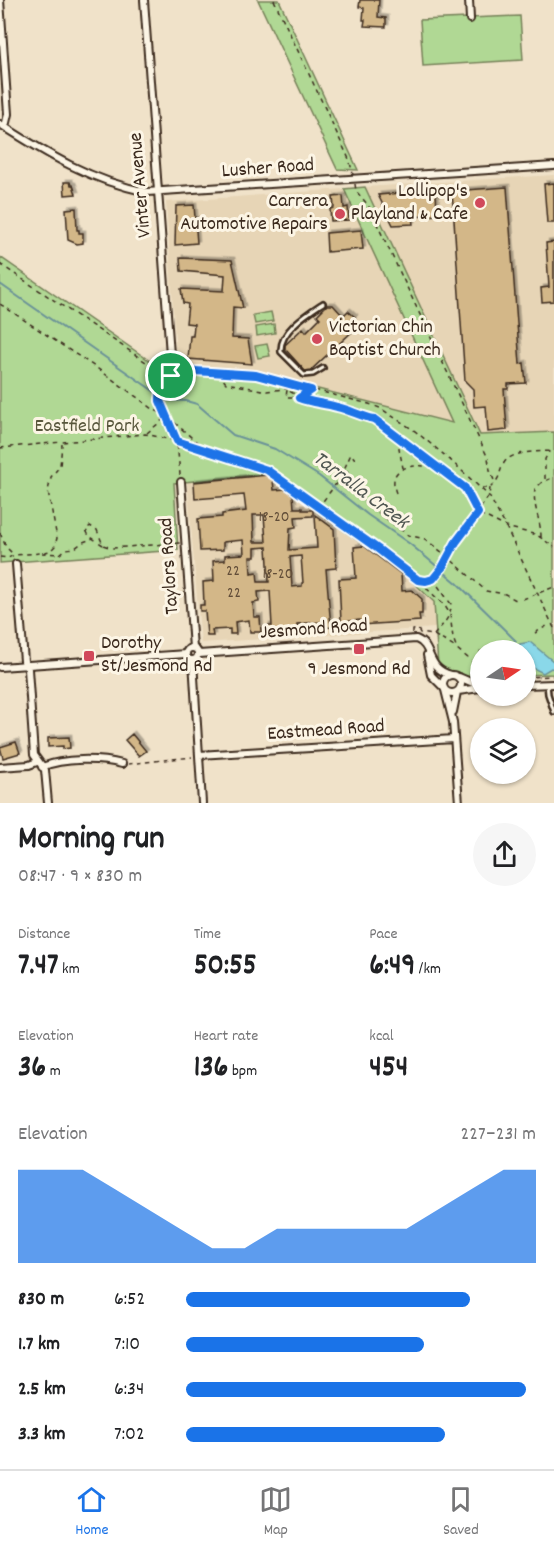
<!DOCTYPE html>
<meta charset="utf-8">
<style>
:root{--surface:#fff;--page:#f6f6f6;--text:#202124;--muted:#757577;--line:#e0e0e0;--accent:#1a73e8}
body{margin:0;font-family:Dekko,sans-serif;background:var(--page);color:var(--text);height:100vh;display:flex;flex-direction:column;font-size:22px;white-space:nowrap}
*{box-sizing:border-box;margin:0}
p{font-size:20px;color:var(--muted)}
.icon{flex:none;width:33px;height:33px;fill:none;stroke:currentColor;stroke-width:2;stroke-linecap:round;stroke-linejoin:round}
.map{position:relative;height:803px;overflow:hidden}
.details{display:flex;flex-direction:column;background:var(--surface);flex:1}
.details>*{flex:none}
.needle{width:39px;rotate:77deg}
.buttons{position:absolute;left:470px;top:640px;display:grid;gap:12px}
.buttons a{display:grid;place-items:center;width:66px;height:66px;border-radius:50%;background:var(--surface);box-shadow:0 2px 4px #0004;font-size:30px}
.pin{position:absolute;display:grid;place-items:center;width:51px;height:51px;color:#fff;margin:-26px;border:3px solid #fff;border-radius:50%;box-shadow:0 2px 6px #0007}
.round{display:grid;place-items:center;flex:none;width:63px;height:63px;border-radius:32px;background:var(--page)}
.overview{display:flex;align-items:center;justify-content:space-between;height:102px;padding:0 18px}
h1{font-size:33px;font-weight:800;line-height:45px}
.stats{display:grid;grid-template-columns:repeat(3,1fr);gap:9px;height:102px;padding:6px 18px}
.stats div{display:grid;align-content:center}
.stats b{font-size:30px;font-weight:800}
.stats small{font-size:16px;font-weight:400}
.stats p{font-size:16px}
.chart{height:168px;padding:12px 18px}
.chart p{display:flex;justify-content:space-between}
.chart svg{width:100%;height:108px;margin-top:6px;fill:var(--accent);opacity:.7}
ul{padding:0 18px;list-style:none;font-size:20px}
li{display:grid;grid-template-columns:96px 72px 1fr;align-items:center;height:45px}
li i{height:15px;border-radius:8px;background:var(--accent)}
.tab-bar{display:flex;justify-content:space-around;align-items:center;height:84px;border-top:2px solid var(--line);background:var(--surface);font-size:16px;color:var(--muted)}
.tab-bar a{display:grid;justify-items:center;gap:3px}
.tab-bar .selected{color:var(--accent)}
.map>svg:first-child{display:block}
.built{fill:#e7d5b6}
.green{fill:#b0d894;stroke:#768159;stroke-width:1.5}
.water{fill:#8ad8e9;stroke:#6a9298;stroke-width:1.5}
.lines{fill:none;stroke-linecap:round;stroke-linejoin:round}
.stream{stroke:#6a9298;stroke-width:2}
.building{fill:#d3b788;stroke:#3b2a1e;stroke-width:1.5;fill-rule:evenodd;filter:url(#shadow)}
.lane-casing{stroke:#3b2a1e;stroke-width:8}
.street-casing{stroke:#3b2a1e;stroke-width:10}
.path{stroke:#3b2a1e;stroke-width:1.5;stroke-dasharray:4.5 4.5;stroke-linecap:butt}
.lane{stroke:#fcf5e5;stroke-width:3}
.street{stroke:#fcf5e5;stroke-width:6}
.route-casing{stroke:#fff;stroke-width:12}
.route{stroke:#1a73e8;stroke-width:8}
.poi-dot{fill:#d1495b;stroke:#fcf5e5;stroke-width:2}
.labels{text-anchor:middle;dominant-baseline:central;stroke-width:6;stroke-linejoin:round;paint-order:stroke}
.number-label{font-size:16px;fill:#614d38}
.street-label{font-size:20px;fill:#3b2a1e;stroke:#fcf5e5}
.poi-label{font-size:20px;fill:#3b2a1e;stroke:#fcf5e5;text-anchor:end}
.park-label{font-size:20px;fill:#58563c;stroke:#fcf5e5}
.water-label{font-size:21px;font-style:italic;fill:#4f5651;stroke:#fcf5e5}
</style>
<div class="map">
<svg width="554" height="803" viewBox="0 0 554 803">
<defs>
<filter id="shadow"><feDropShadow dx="2.5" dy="-2.5" stdDeviation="0" flood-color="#0004"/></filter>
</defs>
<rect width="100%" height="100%" fill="#f0e2c9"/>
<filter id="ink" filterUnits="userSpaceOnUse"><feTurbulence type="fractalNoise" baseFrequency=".0167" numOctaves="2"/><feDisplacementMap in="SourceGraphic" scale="12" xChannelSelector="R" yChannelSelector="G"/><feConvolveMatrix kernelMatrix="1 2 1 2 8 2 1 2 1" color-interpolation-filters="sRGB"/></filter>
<g filter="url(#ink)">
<path class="built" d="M554,175v257l-74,3 -115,-248z
M344,189l109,234 -198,-50 -78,-4 -11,-167z
M266,474l143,104 25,25 1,25 -234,15 -14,-162z"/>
<path class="green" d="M258,0h21l79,170 -21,-1z
M520,16l3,44 -100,6 -3,-46z
M365,187l115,248 74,-3v242l-29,1v-24h-45v26c-14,1 -29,-4 -42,-10l-4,-65 -25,-24 -143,-104 -92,9 4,67 -178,13v-306l163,113 26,-2 66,5 197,50 -108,-234z
M271,312l2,9 -18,3 -2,-9z
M274,324l1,9 -18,3 -1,-9z
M267,344l3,12 -12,2 -3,-12z"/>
<path class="water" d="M530,642l24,20v7l-3,-1 -8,5 -18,-9v-13h-11l6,-7z"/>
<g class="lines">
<path class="stream" d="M0,284l155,108
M167,400l19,1 11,3 36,31 42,14 44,27 49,39 42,29 47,39 59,58"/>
</g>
<path class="building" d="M360,0h19l-1,17 8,1v9l-22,-1 1,-6h-2l1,-12 -5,-1z
M64,182h6l1,3h2l3,9 -11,1z
M554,183v40h-7l-3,-39z
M507,187l13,177 4,-1 2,20 -18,1v5h-4l3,41 -19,2 -2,-26 -12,1 -1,-18 -8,-8 -13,-190z
M436,190l1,25 -25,2 1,7 -20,1 -15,-30z
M343,196l1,12 4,-1 1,13 -18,1 -1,-12 4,-1 -1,-11z
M194,205l3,38 -22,2 1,-39z
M76,208l1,22h2v3h4v10l-6,1 -9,-4 -2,-31z
M361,230l2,19 -36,3 -1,-19z
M554,242v59l-12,1 -1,-14 8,-1 -3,-44z
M180,258l52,2 11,48 -10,-1 -1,31 16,1 4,25 -64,-5 2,-23h3l1,-12 -8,-1 2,-19 -5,-1 -2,-14 43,2 1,-16 -44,-4z
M327,305h6l10,11 5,-5 7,6 -4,4 6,6 -46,43 -6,1 -20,-22v-4l18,-17 3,4 14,-14 -3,-3z
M268,475l5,5 1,10 12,-1 7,6 1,13h8v2h11v6l-18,1 1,10 -6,1 -1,22 28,-2 -2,-33 19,14 2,39 -10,1 5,58 -9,1v-6l-25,2v5l-29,3 -1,-6h5l-2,-35 -12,1 1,10 -6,1 1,14h6l1,15h-11l-1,-12 -14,2 1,12h-6v-5l-18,1 1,6h-6l-2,-25h-5v-6h4l-1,-23 11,-1 -1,-20 12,-1v-5l19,-1 -1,-14 -20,2v8l-23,1 -2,-32 24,-2v-3l24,-3 -2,-16 -49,4 -1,-17zM253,515h11l2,27h-12zM267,547l2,35h-11l-1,-10 -6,1 -1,-16h5v-9zM301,556l2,27h-1v3l-10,1 -2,-30z
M364,546l37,28 1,17 10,-1 10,9v15h-3l1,7 -60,4v-5l-19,2 -2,-43 17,-1 -2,-31z
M132,734l14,17 -7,5 -14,-16z
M69,737l1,11 -7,1v-3l-15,1v-9z
M16,742l4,11 -17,5 -3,-11z"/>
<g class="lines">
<g class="lane-casing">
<path id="lane" d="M323,368l-10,6 -9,1 -23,-23c-2,-21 27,-39 42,-49
M547,684l1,10 6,18"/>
</g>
<g class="street-casing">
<path id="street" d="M0,0l8,114 -3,13
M144,0l27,368
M469,0l1,19
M0,124c47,30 91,57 147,68l407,-26
M181,482l12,166
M16,564l8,97 4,8 6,86 11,15 3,33
M186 654a6 6 0 1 1 12 0a6 6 0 1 1-12 0Z
M199,654l217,-15c18,7 9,29 35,36
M427,655l4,20 12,12
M193,661l9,142
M0,667l186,-13
M443 684a9 9 0 1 1 18 0a9 9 0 1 1-18 0Z
M459,677l21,9
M525,685l29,-1
M445,690l8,32 6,81
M458,691l22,-3
M453,712l4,-20
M199,755l255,-16
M0,767l29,-2 8,-3
M42,767c21,-9 58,-9 80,-3"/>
</g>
<path class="path" d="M274,0l75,159 4,15
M355,184l1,7 12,14 120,253 2,12 5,13
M0,264l161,108 10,4 24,-5 61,4 113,29 11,4 35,23 33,27 41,38 17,31 48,101
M0,304l101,67 52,38 12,6
M218,373l8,10 41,8 32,-4
M171,377l-8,9 -3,9v6l7,15 40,35 60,19 151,110
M288,385l-2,4 1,1 23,12 28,5 20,9 16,3 91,69 13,25 28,14 31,8 17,12
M287,390l-1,7h13l11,-6
M168,419l9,22 3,34
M147,433l19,-16
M400,438l-1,10 4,20
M0,448l145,-14 32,7 29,9
M344,472h8
M341,476l10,-22 4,5
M545,479v-20l4,-7
M482,488h8c12,-11 8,-15 14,-25 8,-13 37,-11 50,-12
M396,493c-11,-31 23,-28 43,-26
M318,508l23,-31 16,19 51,39 17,4 23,18 38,34 19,3 11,6
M0,533l6,14 7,7
M541,537c0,-17 -9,-32 -6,-48l6,-6 13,-6
M103,545l-14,-9 -3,-6 4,-4 7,4 6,15 9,3 68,-5
M42,553l18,1 6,-5 9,-1 8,-6 9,-3
M0,557l8,1 6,-3 27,-2 9,-2 5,-5 2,-8 -9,-47 3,-14 9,-11 2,-22
M433,579l-7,2 -8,-1 27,26 5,8 3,24 4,11 23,19
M523,599l31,-12
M413,633v-3l5,-1 2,4 14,2 22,13
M535,633l15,-9
M434,635c7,-9 18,-18 17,-31l-18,-25 9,-11 14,-26 33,-46 1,-8
M470,675l3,-13
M525,677l29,-1
M128,764l64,-7"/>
<use href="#lane" class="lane"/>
<use href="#street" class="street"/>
</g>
</g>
<g class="lines" filter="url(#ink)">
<g class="route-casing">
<path id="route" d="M195,371l61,4 55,15 -12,8c13,5 25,5 38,9 13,3 23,9 37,12l91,69 13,25 -22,29 -14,26 -9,11 -7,2 -8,-1 -40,-31 -111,-79 -90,-29 -17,-40c-1,-15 9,-14 11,-25z"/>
</g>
<use href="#route" class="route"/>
</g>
<g class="poi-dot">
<circle cx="480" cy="203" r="6"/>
<circle cx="340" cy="214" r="6"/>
<circle cx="317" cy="339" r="6"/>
<rect x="353" y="643" width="12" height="12" rx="3"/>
<rect x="83" y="650" width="12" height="12" rx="3"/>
</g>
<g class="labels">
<g class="number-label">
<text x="274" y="517">18-20</text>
<text x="233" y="571">22</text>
<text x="278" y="574">18-20</text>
<text x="234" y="593">22</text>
</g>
<g class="street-label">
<text transform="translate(268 169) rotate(-4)">Lusher Road</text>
<text transform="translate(141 185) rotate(-95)">Vinter Avenue</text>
<text transform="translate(170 566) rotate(-94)">Taylors Road</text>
<text transform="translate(314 630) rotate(-4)">Jesmond Road</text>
<text transform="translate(326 731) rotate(-4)">Eastmead Road</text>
</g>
<g class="poi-label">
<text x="468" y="192">Lollipop's<tspan x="468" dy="23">Playland &amp; Cafe</tspan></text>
<text x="328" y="202">Carrera<tspan x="328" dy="23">Automotive Repairs</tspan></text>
<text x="329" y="328" text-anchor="start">Victorian Chin<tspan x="329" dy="23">Baptist Church</tspan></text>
<text x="101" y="644" text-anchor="start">Dorothy<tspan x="101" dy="23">St/Jesmond Rd</tspan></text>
<text x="359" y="670" text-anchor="middle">9 Jesmond Rd</text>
</g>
<g class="park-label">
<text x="87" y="427">Eastfield Park</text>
</g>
<g class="water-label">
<text transform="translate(360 491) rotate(37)">Tarralla Creek</text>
</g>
</g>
</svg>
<div class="buttons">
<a><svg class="needle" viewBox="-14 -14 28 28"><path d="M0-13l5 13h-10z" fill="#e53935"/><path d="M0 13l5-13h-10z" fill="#757577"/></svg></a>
<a><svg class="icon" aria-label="layers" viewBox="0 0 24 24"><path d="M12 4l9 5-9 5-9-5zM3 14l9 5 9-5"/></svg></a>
</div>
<div class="pin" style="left:171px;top:376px;background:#1e9e55"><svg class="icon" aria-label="arrive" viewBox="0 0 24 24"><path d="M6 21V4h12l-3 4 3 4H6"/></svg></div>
</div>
<section class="details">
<div class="overview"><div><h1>Morning run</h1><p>08:47 · 9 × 830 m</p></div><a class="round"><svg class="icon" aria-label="share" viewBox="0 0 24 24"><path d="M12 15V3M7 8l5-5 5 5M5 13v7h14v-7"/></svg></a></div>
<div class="stats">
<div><p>Distance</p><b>7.47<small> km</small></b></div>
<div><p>Time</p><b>50:55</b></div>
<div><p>Pace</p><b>6:49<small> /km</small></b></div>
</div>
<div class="stats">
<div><p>Elevation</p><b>36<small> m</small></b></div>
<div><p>Heart rate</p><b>136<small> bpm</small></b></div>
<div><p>kcal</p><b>454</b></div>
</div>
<div class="chart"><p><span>Elevation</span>227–231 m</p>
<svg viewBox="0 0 160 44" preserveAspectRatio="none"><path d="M0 44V6L10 6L20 6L30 14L40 22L50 30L60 38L70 38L80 30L90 30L100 30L110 30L120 30L130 22L140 14L150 6L160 6V44z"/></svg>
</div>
<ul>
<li><b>830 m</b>6:52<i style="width:81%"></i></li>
<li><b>1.7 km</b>7:10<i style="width:68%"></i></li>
<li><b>2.5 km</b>6:34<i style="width:97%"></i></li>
<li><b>3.3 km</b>7:02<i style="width:74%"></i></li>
</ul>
</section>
<nav class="tab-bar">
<a class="selected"><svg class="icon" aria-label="home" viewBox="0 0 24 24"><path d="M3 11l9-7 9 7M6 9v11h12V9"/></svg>Home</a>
<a><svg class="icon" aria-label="map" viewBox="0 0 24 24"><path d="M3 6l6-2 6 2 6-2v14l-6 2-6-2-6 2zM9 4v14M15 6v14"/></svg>Map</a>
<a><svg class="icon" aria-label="saved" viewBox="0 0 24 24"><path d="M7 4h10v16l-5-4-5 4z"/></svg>Saved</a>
</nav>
